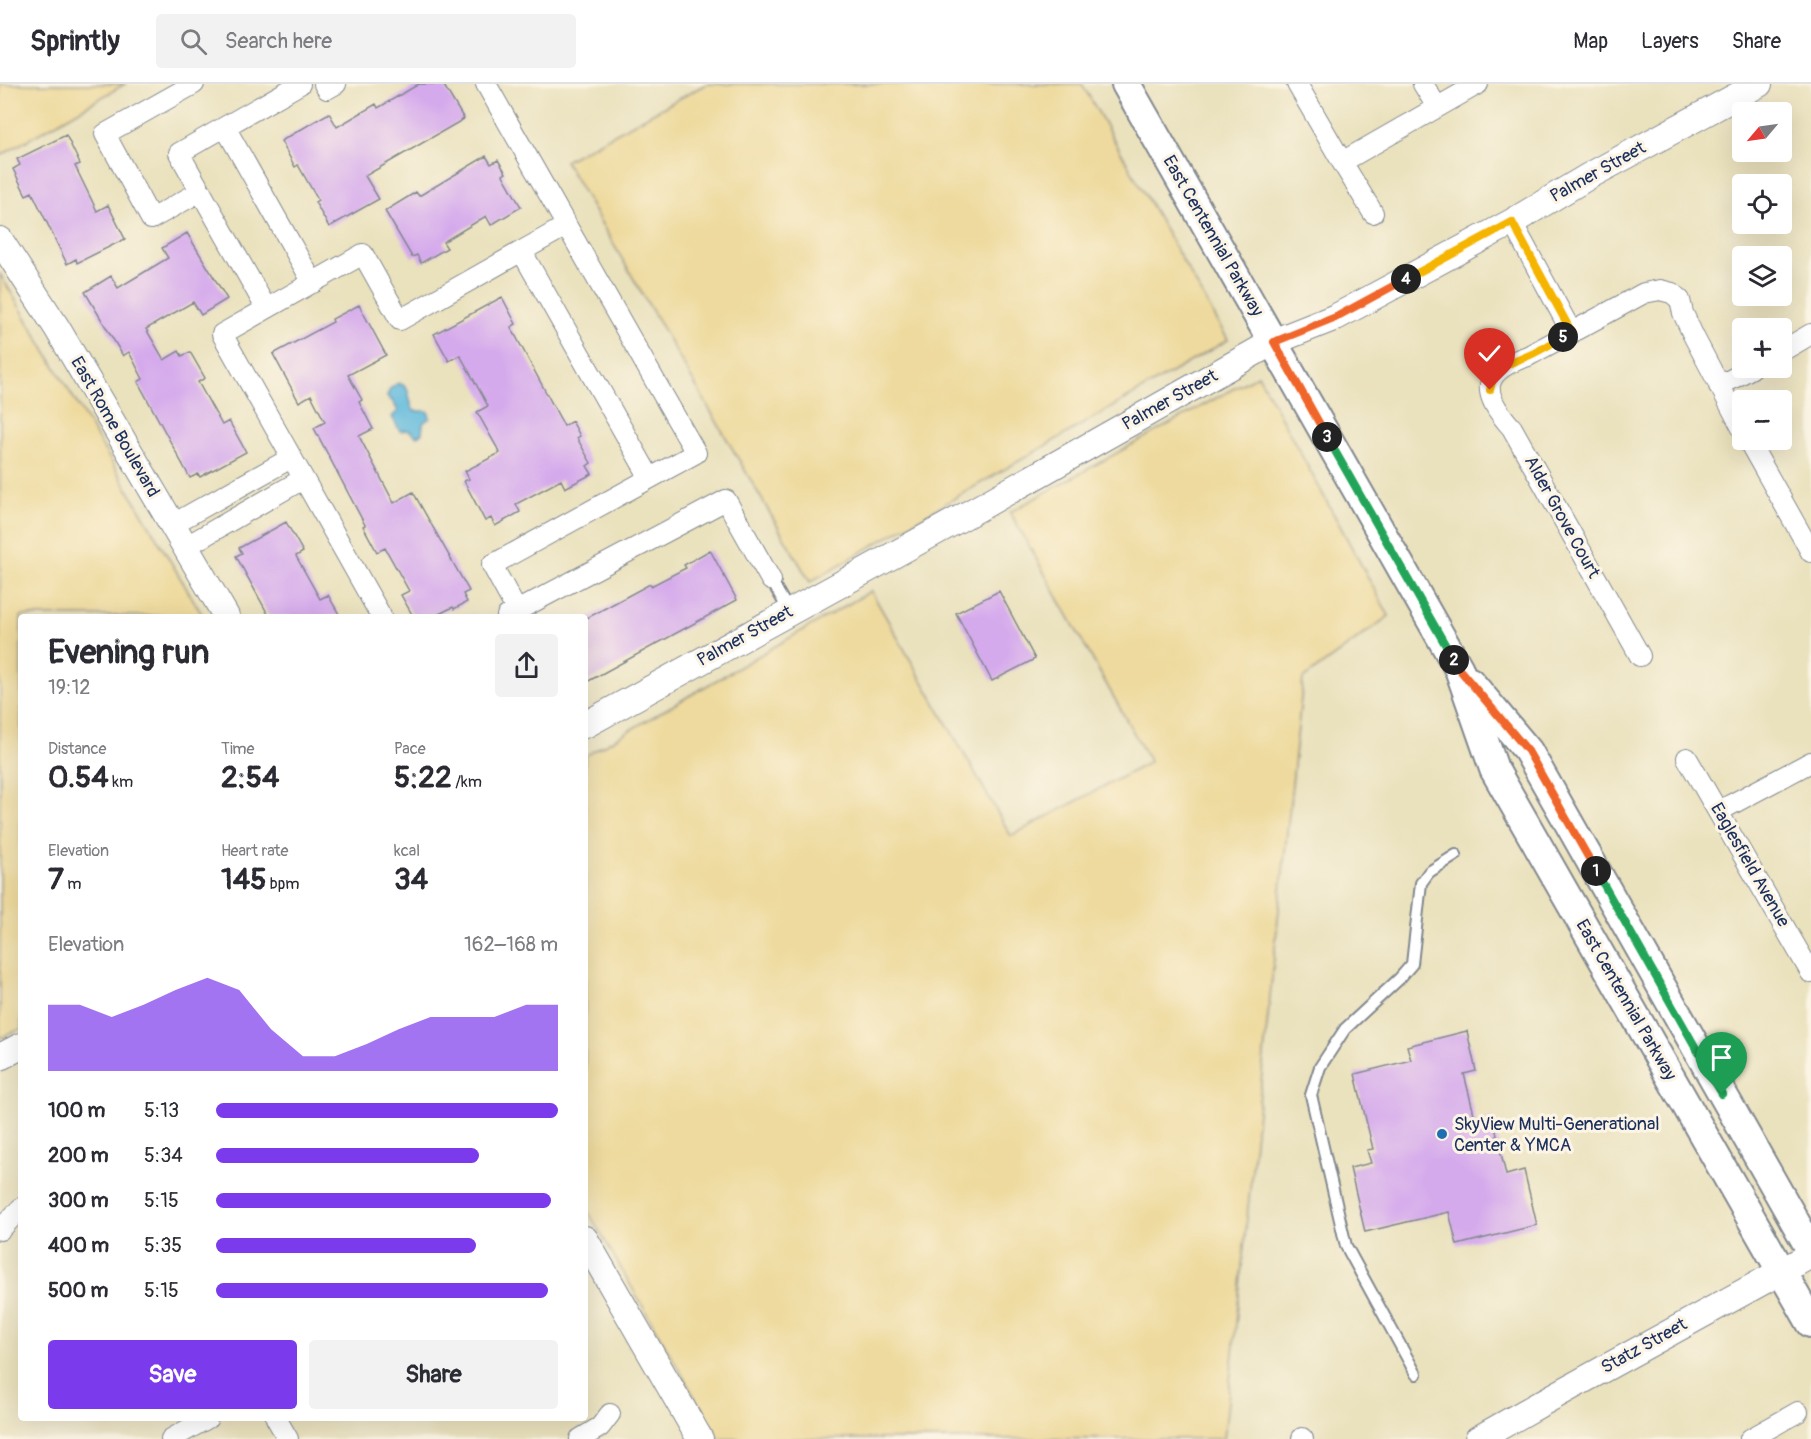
<!DOCTYPE html>
<meta charset="utf-8">
<style>
:root{--surface:#fff;--page:#f2f2f3;--text:#2b2b33;--muted:#7c7c81;--line:#e1e1e2;--accent:#7c3aed}
body{margin:0;font-family:Pangolin,sans-serif;background:var(--page);color:var(--text);height:100vh;display:flex;flex-direction:column;font-size:22px;white-space:nowrap}
*{box-sizing:border-box;margin:0}
p{font-size:20px;color:var(--muted)}
.icon{flex:none;width:33px;height:33px;fill:none;stroke:currentColor;stroke-width:2;stroke-linecap:round;stroke-linejoin:round}
.map{position:relative;flex:1;overflow:hidden}
.side{position:absolute;left:18px;top:530px;width:570px;height:807px;display:flex;flex-direction:column;background:var(--surface);border-radius:6px;box-shadow:0 6px 24px #0002}
.side>*{flex:none}
.needle{width:39px;rotate:241deg}
.buttons{position:absolute;left:1732px;top:18px;display:grid;gap:12px}
.buttons a{display:grid;place-items:center;width:60px;height:60px;border-radius:6px;background:var(--surface);box-shadow:0 6px 24px #0002;font-size:30px}
.pin{position:absolute;display:grid;place-items:center;width:51px;height:51px;color:#fff;margin:-62px -26px;border-radius:50% 50% 50% 0;rotate:-45deg;box-shadow:0 0 6px #0007}
.pin .icon{rotate:45deg}
.km{position:absolute;width:30px;height:30px;margin:-15px;border-radius:50%;background:#222;color:#fff;font-size:16px;line-height:30px;text-align:center}
.round{display:grid;place-items:center;flex:none;width:63px;height:63px;border-radius:6px;background:var(--page)}
.overview{display:flex;align-items:center;justify-content:space-between;height:102px;padding:0 30px}
h1{font-size:33px;font-weight:800;line-height:45px}
.figures{display:grid;grid-template-columns:repeat(3,1fr);gap:9px;height:102px;padding:6px 30px}
.figures div{display:grid;align-content:center}
.figures b{font-size:30px;font-weight:800}
.figures small{font-size:16px;font-weight:400}
.figures p{font-size:16px}
.chart{height:168px;padding:12px 30px}
.chart p{display:flex;justify-content:space-between}
.chart svg{width:100%;height:108px;margin-top:6px;fill:var(--accent);opacity:.7}
.cta{display:flex;gap:12px;margin-top:auto;padding:12px 30px}
.cta a{flex:1;height:69px;border-radius:6px;background:var(--accent);color:#fff;font-size:24px;font-weight:800;line-height:69px;text-align:center}
.cta a+a{background:var(--page);color:var(--text)}
ul{padding:0 30px;list-style:none;font-size:20px}
li{display:grid;grid-template-columns:96px 72px 1fr;align-items:center;height:45px}
li i{height:15px;border-radius:8px;background:var(--accent)}
header{display:flex;align-items:center;gap:36px;box-sizing:border-box;height:84px;padding:0 30px;background:var(--surface);border-bottom:2px solid var(--line)}
header strong{font-size:28px}
nav{display:flex;gap:33px;margin-inline-start:auto;font-size:21px}
.search{width:420px;height:54px;background:var(--page);display:flex;align-items:center;gap:15px;box-sizing:border-box;padding:0 21px;border-radius:6px;color:var(--muted);font-size:22px}
.map>svg:first-child{display:block}
.sand{fill:#eeda9e;stroke:#84847e;stroke-width:1.5}
.water{fill:#5eb9dc;stroke:#3c749d;stroke-width:1.5}
.building{fill:#d5aaec}
.lines{fill:none;stroke-linecap:round;stroke-linejoin:round}
.service-casing{stroke:#82888e;stroke-width:14}
.minor-casing{stroke:#82888e;stroke-width:22}
.tertiary-casing{stroke:#82888e;stroke-width:28}
.secondary-casing{stroke:#82888e;stroke-width:32}
.service{stroke:#fff;stroke-width:10}
.minor{stroke:#fff;stroke-width:20}
.tertiary{stroke:#fff;stroke-width:26}
.secondary{stroke:#fff;stroke-width:28}
.split-1-casing{stroke:#fff;stroke-width:12}
.split-2-casing{stroke:#fff;stroke-width:12}
.split-3-casing{stroke:#fff;stroke-width:12}
.split-4-casing{stroke:#fff;stroke-width:12}
.split-5-casing{stroke:#fff;stroke-width:12}
.split-6-casing{stroke:#fff;stroke-width:12}
.split-1{stroke:#22a559;stroke-width:8}
.split-2{stroke:#f0652b;stroke-width:8}
.split-3{stroke:#22a559;stroke-width:8}
.split-4{stroke:#f0652b;stroke-width:8}
.split-5{stroke:#f5b400;stroke-width:8}
.split-6{stroke:#f5b400;stroke-width:8}
.poi-dot{fill:#1f6fb2;stroke:#fcf5e5;stroke-width:2}
.labels{text-anchor:middle;dominant-baseline:central;stroke-width:6;stroke-linejoin:round;paint-order:stroke}
.street-label{font-size:18px;fill:#1b2f5e;stroke:#fcf5e5}
.poi-label{font-size:18px;fill:#1b2f5e;stroke:#fcf5e5;text-anchor:start}
</style>
<header>
<strong>Sprintly</strong>
<div class="search"><svg class="icon" aria-label="search" viewBox="0 0 24 24"><circle cx="10" cy="10" r="6"/><path d="M15 15l6 6"/></svg>Search here</div>
<nav><a>Map</a><a>Layers</a><a>Share</a></nav>
</header>
<div class="map">
<svg width="1811" height="1355" viewBox="0 0 1811 1355">
<rect width="100%" height="100%" fill="#fcf5e5"/>
<filter id="ink" filterUnits="userSpaceOnUse"><feTurbulence type="fractalNoise" baseFrequency=".0167" numOctaves="2"/><feDisplacementMap in="SourceGraphic" scale="12" xChannelSelector="R" yChannelSelector="G"/><feConvolveMatrix kernelMatrix="1 2 1 2 8 2 1 2 1" color-interpolation-filters="sRGB"/></filter>
<filter id="wash" filterUnits="userSpaceOnUse"><feTurbulence type="fractalNoise" baseFrequency=".008" numOctaves="4" result="noise"/><feDisplacementMap in="SourceGraphic" scale="24" xChannelSelector="R" yChannelSelector="G"/><feGaussianBlur stdDeviation="1.35" result="paint"/><feColorMatrix in="noise" values="0 0 0 0 0 0 0 0 0 0 0 0 0 0 0 0 0 1.4 0 .05"/><feComposite in="paint" operator="in"/></filter>
<g filter="url(#wash)">
<rect width="100%" height="100%" fill="#eae1bd"/>
<path class="sand" d="M0,0h125l-125,72z
M706,0h376l146,256 -418,242 -245,-421z
M0,190l203,342h-182v413l-21,9z
M1258,291l131,241 -86,63 -79,760h-505l-134,-233v-450l286,-165 140,245 139,-74 -140,-250z"/>
<path class="water" d="M398,299c15,4 9,18 16,28h14l2,7 -7,5 -1,10 -5,3 -9,-6 -8,1 -8,-14 6,-6 -5,-9 -6,-6 3,-7z"/>
<g id="blocks">
<path class="building" d="M419,0h24l21,35 -99,57 14,23 -50,28 -14,-25 3,-2 -20,-35 -3,2 -14,-26 48,-28 8,14 39,-23 2,4z
M66,51l14,29 -5,2 22,45 11,-6 17,34 -48,24 -1,-4 -9,5 -35,-72 -6,3 -13,-26 7,-4 -3,-6z
M486,72l5,8 7,-4 8,13 -3,2 18,32 -30,18 -5,-9 -43,26 4,6 -26,15 -4,-8 -5,2 -27,-46 31,-19 3,4z
M187,149l40,66 -26,16 -8,-13 -47,27 18,31 15,-9 3,5 8,-4 15,26 -7,4 24,43 7,-4 17,31 -46,25 -2,-3 -8,4 -52,-96 5,-3 -14,-27 -6,4 -38,-64 26,-16 7,12 50,-30 -6,-10z
M502,213l14,27 -5,3 53,99 8,-5 8,15 -3,2 14,25 -4,3 5,8 -27,14 -4,-8 -45,24 4,8 -25,14 -4,-8 -6,3 -21,-40 5,-2 -4,-8 35,-18 -23,-41 11,-6 -28,-51 -11,6 -15,-27z
M359,221l27,50 -38,20 14,25 -3,2 14,27 -14,7 35,67 19,-11 56,99 -6,3 4,8 -13,7 -1,-2 -18,9h-22l-12,-21 8,-4 -24,-43 -8,4 -14,-26 2,-1 -51,-97 11,-6 -14,-27 -12,7 -26,-48 60,-32 -1,-3z
M286,438l17,30 -7,4 24,43 8,-4 12,21h-71l-33,-60 6,-3 -3,-5z
M710,466l27,50 -152,83v-64l65,-35 1,2 35,-18 -2,-3z
M999,507l36,68 -43,22 -36,-68z
M1467,947l9,40 -12,3 12,48 17,-4 13,57 18,-5 13,55 -80,20 -8,-33 -84,20 -15,-64 21,-5 -4,-13 6,-1 -18,-75 56,-14 -4,-14z"/>
</g>
</g>
<g filter="url(#ink)">
<use href="#blocks" fill-opacity="0" stroke="#82888e" stroke-width="1.5"/>
<g class="lines">
<g class="service-casing">
<path id="service" d="M771,496l18,31
M1416,1290l-70,-128 -35,-151 9,-28 25,-38 54,-50 13,-15 9,-81 8,-11 27,-17"/>
</g>
<g class="minor-casing">
<path id="minor" d="M194,0l-89,50 46,85 50,-28
M324,0l3,5 9,-5
M486,0l210,369 -204,112 25,46
M1297,0l45,78 31,51
M1423,0l14,23
M225,43l88,156
M1342,78l136,-78
M1512,138l60,111
M522,168l128,226
M266,224l-87,-155 121,-69
M1782,267l29,-17
M1719,302l33,-18
M1748,356l63,112
M173,440l118,-66
M185,463l118,-68
M381,532l-159,-282 141,-80 37,66 166,-94
M507,532l219,-116 45,80
M1640,572l-128,-228c-31,-35 -33,-56 16,-72l116,-63 16,-3 12,3 8,7 3,13 10,22 50,95
M1687,674l124,215
M1719,727l92,-49
M0,1146l21,-22
M276,1334l12,21
M1302,1354l1,1
M171,1355l37,-21
M580,1355l20,-12 10,-13
M1750,1355l48,-27"/>
</g>
<g class="tertiary-casing">
<path id="tertiary" d="M0,156l57,88 169,288
M585,641l394,-217 294,-166 63,-25 176,-95 77,-46 170,-92
M0,973l21,-11
M585,1155l115,200
M1478,1355l62,-35 271,-149"/>
</g>
<g class="secondary-casing">
<path id="secondary" d="M1126,0l333,585 35,100 317,554
M1470,598l58,69 283,499"/>
</g>
<use href="#service" class="service"/>
<use href="#minor" class="minor"/>
<use href="#tertiary" class="tertiary"/>
<use href="#secondary" class="secondary"/>
</g>
</g>
<g class="lines" filter="url(#ink)">
<g class="split-1-casing">
<path id="split-1" d="M1596,787l126,223"/>
</g>
<g class="split-2-casing">
<path id="split-2" d="M1454,576l5,9 69,82 68,120"/>
</g>
<g class="split-3-casing">
<path id="split-3" d="M1327,353l127,223"/>
</g>
<g class="split-4-casing">
<path id="split-4" d="M1327,353l-53,-95 62,-25 70,-38"/>
</g>
<g class="split-5-casing">
<path id="split-5" d="M1406,195l106,-57 60,111 -9,4"/>
</g>
<g class="split-6-casing">
<path id="split-6" d="M1490,306c5,-26 18,-25 40,-35 11,-5 22,-12 33,-18"/>
</g>
<use href="#split-1" class="split-1"/>
<use href="#split-2" class="split-2"/>
<use href="#split-3" class="split-3"/>
<use href="#split-4" class="split-4"/>
<use href="#split-5" class="split-5"/>
<use href="#split-6" class="split-6"/>
</g>
<circle class="poi-dot" cx="1442" cy="1050" r="6"/>
<g class="labels">
<g class="street-label">
<text transform="translate(1598 88) rotate(-29)">Palmer Street</text>
<text transform="translate(1213 152) rotate(60)">East Centennial Parkway</text>
<text transform="translate(1170 316) rotate(-29)">Palmer Street</text>
<text transform="translate(115 343) rotate(60)">East Rome Boulevard</text>
<text transform="translate(1562 433) rotate(61)">Alder Grove Court</text>
<text transform="translate(745 552) rotate(-29)">Palmer Street</text>
<text transform="translate(1750 781) rotate(60)">Eaglesfield Avenue</text>
<text transform="translate(1626 916) rotate(60)">East Centennial Parkway</text>
<text transform="translate(1644 1262) rotate(-29)">Statz Street</text>
</g>
<g class="poi-label">
<text x="1454" y="1040">SkyView Multi-Generational<tspan x="1454" dy="21">Center &amp; YMCA</tspan></text>
</g>
</g>
</svg>
<div class="buttons">
<a><svg class="needle" viewBox="-14 -14 28 28"><path d="M0-13l5 13h-10z" fill="#e53935"/><path d="M0 13l5-13h-10z" fill="#7c7c81"/></svg></a>
<a><svg class="icon" aria-label="locate" viewBox="0 0 24 24"><circle cx="12" cy="12" r="6"/><path d="M12 2v4M12 18v4M2 12h4M18 12h4"/></svg></a>
<a><svg class="icon" aria-label="layers" viewBox="0 0 24 24"><path d="M12 4l9 5-9 5-9-5zM3 14l9 5 9-5"/></svg></a>
<a>+</a>
<a>−</a>
</div>
<div class="pin" style="left:1722px;top:1010px;background:#1e9e55"><svg class="icon" aria-label="arrive" viewBox="0 0 24 24"><path d="M6 21V4h12l-3 4 3 4H6"/></svg></div>
<div class="pin" style="left:1490px;top:306px;background:#d93025"><svg class="icon" aria-label="check" viewBox="0 0 24 24"><path d="M5 12l5 5 9-10"/></svg></div>
<b class="km" style="left:1596px;top:787px">1</b>
<b class="km" style="left:1454px;top:576px">2</b>
<b class="km" style="left:1327px;top:353px">3</b>
<b class="km" style="left:1406px;top:195px">4</b>
<b class="km" style="left:1563px;top:253px">5</b>
<section class="side">
<div class="overview"><div><h1>Evening run</h1><p>19:12</p></div><a class="round"><svg class="icon" aria-label="share" viewBox="0 0 24 24"><path d="M12 15V3M7 8l5-5 5 5M5 13v7h14v-7"/></svg></a></div>
<div class="figures">
<div><p>Distance</p><b>0.54<small> km</small></b></div>
<div><p>Time</p><b>2:54</b></div>
<div><p>Pace</p><b>5:22<small> /km</small></b></div>
</div>
<div class="figures">
<div><p>Elevation</p><b>7<small> m</small></b></div>
<div><p>Heart rate</p><b>145<small> bpm</small></b></div>
<div><p>kcal</p><b>34</b></div>
</div>
<div class="chart"><p><span>Elevation</span>162–168 m</p>
<svg viewBox="0 0 160 44" preserveAspectRatio="none"><path d="M0 44V17L10 17L20 22L30 17L40 11L50 6L60 11L70 27L80 38L90 38L100 33L110 27L120 22L130 22L140 22L150 17L160 17V44z"/></svg>
</div>
<ul>
<li><b>100 m</b>5:13<i style="width:100%"></i></li>
<li><b>200 m</b>5:34<i style="width:77%"></i></li>
<li><b>300 m</b>5:15<i style="width:98%"></i></li>
<li><b>400 m</b>5:35<i style="width:76%"></i></li>
<li><b>500 m</b>5:15<i style="width:97%"></i></li>
</ul>
<div class="cta"><a>Save</a><a>Share</a></div>
</section>
</div>
